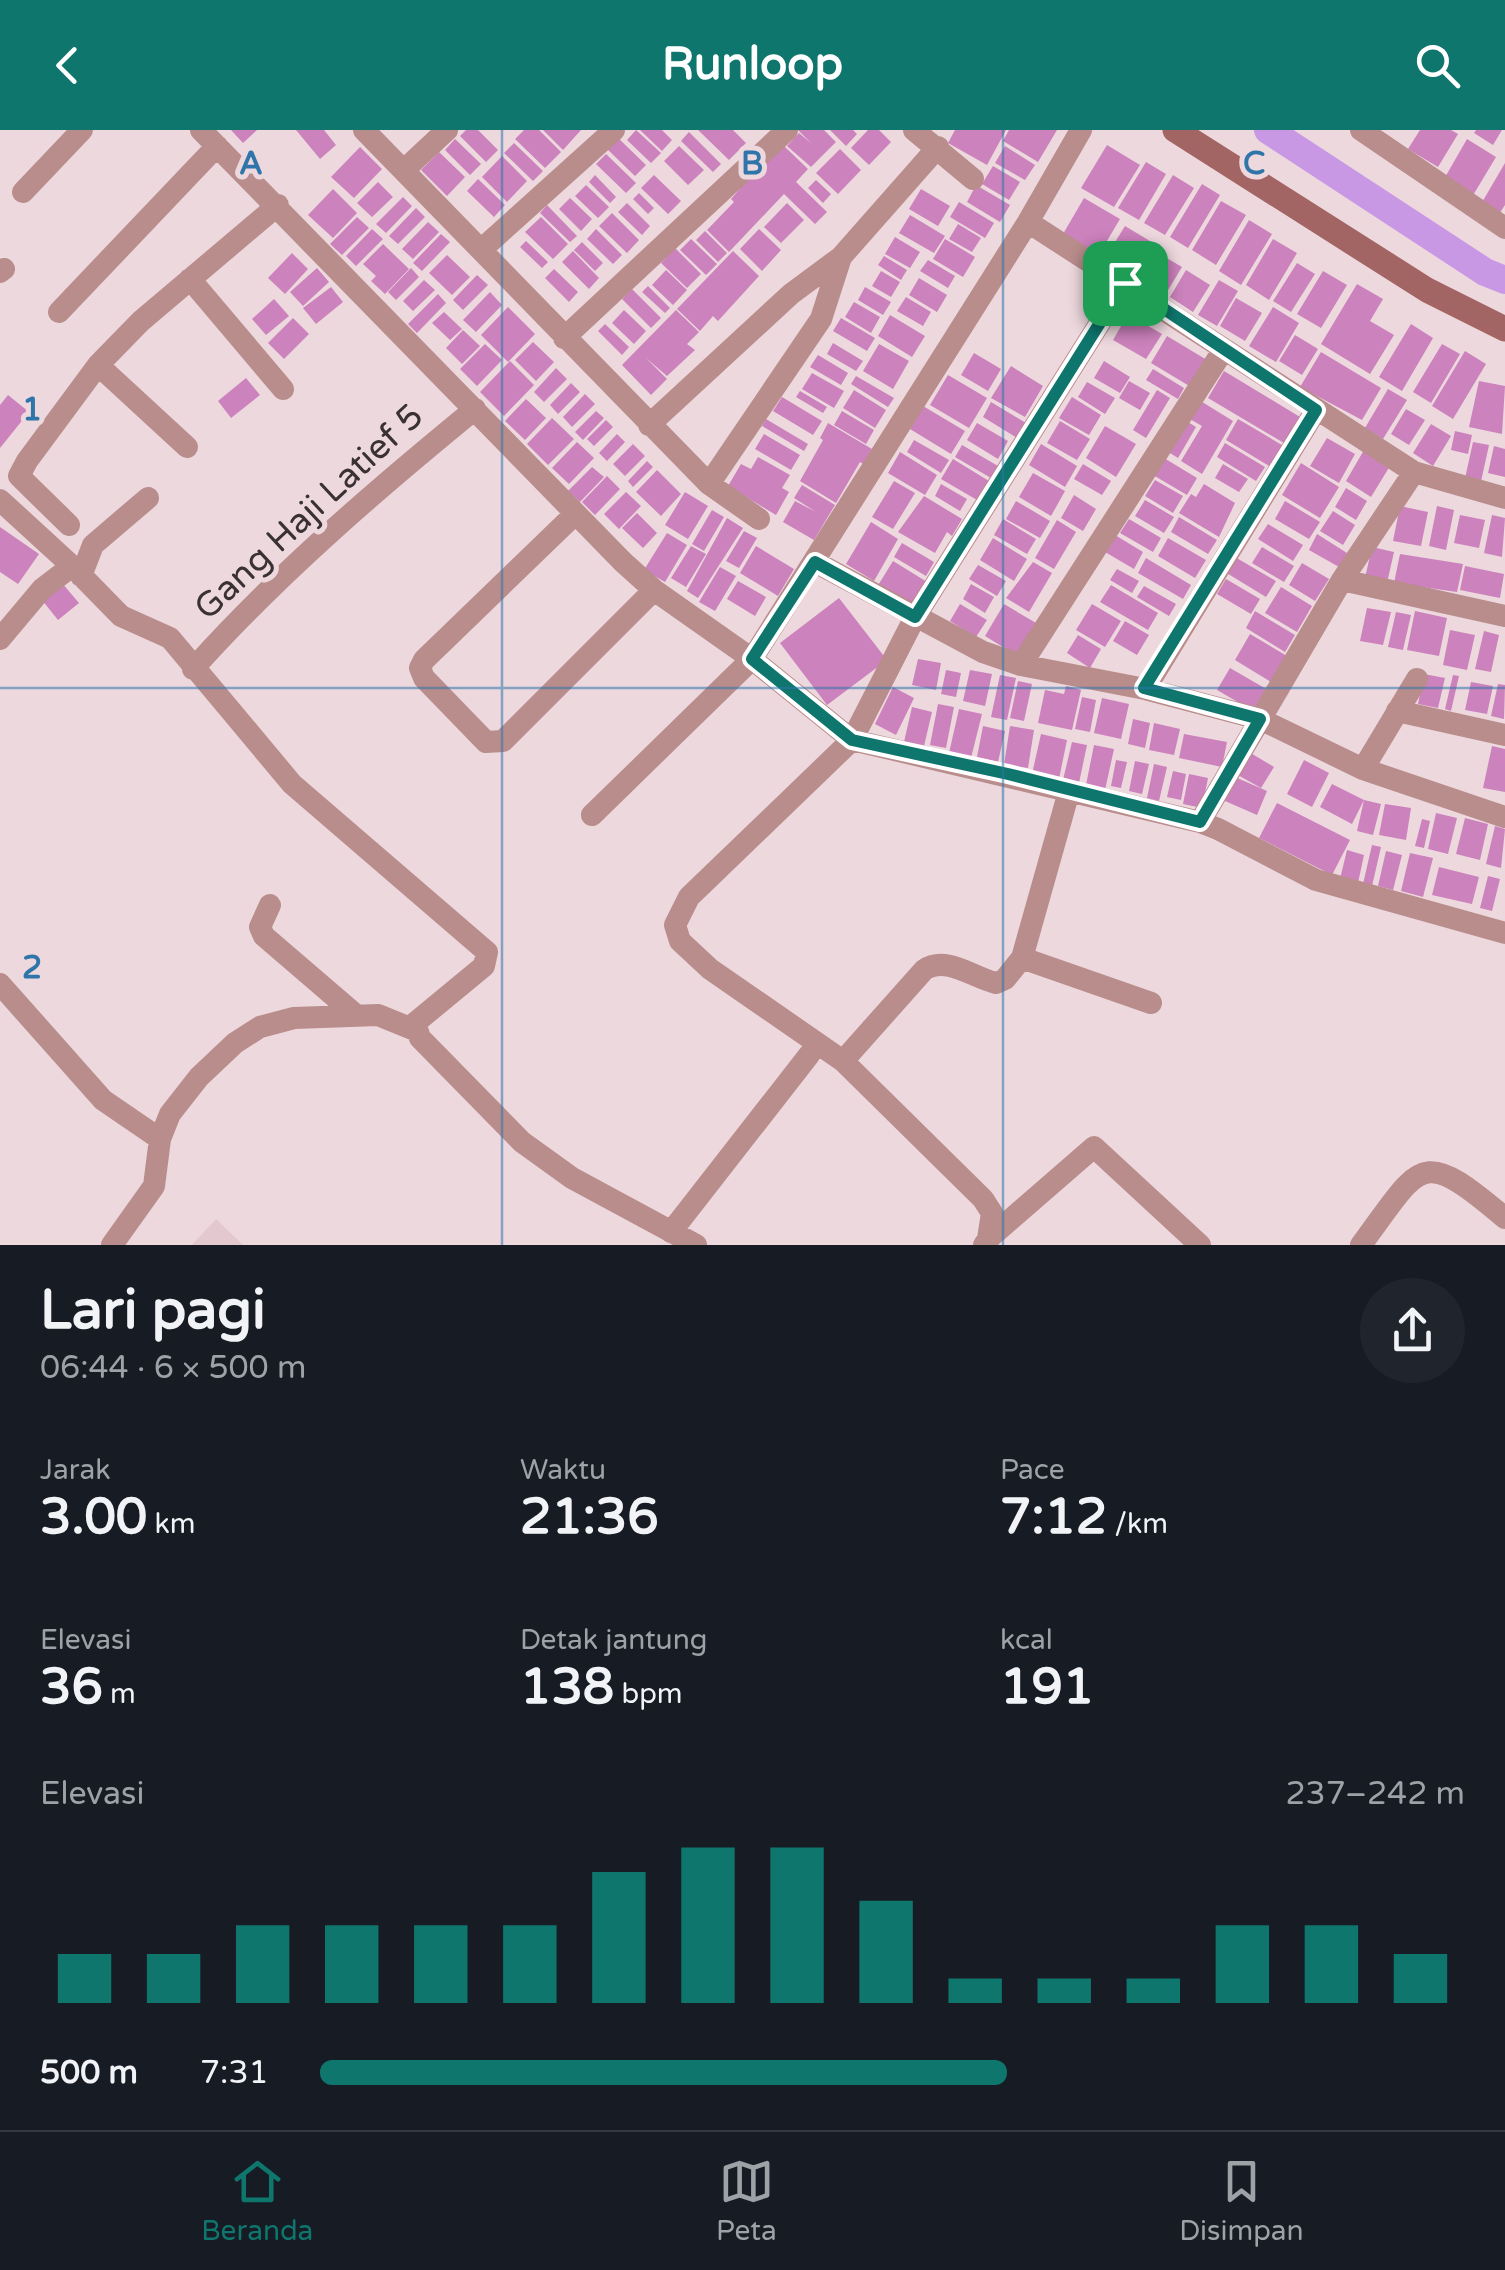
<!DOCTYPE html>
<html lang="id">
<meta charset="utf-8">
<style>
:root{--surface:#171b24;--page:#20242c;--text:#f1f3f6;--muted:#9ea1a6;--line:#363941;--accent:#0f766e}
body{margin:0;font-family:"Varela Round",sans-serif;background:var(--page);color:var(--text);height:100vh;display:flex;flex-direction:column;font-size:38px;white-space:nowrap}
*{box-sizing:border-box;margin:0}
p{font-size:32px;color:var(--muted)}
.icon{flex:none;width:55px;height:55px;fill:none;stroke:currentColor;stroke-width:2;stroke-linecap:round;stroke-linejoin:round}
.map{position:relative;height:1115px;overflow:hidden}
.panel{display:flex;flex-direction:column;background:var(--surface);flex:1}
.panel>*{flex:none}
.pin{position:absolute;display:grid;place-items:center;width:85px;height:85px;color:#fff;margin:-42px;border-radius:20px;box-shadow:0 5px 15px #0006}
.round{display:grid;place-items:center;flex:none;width:105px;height:105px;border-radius:52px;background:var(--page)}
.overview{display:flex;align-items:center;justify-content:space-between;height:170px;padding:0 40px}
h1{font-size:55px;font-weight:700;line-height:75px}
.metrics{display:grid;grid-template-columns:repeat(3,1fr);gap:15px;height:170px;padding:10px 40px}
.metrics div{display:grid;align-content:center}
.metrics b{font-size:50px;font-weight:700}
.metrics small{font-size:28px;font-weight:400}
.metrics p{font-size:28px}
.chart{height:280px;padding:20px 40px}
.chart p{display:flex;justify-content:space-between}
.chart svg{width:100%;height:180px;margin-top:10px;stroke:var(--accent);stroke-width:6}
ul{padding:0 40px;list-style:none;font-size:32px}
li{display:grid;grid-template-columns:160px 120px 1fr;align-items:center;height:75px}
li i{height:25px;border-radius:12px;background:var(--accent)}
header{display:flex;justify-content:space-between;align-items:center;height:130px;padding:0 40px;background:var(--accent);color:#fff;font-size:45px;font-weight:700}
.tabs{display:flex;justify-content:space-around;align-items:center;height:140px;border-top:2px solid var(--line);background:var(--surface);font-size:28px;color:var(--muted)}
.tabs a{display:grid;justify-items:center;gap:5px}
.tabs .on{color:var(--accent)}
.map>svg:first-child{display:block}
.built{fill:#e3c8cf}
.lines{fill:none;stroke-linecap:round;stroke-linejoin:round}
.canal{stroke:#c998e5;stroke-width:28}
.building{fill:#cc82bc}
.street{stroke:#b88d8c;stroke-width:22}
.secondary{stroke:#a36564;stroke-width:25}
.route-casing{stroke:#fff;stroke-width:20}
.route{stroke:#0f766e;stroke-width:12}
.grid{fill:none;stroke:#2f75aa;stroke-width:2.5;stroke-opacity:0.55}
.labels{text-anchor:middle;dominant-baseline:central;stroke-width:10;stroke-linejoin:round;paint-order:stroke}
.street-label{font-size:35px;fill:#393133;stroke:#edd8de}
.grid-label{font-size:32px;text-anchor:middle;font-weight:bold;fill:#2f75aa;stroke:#edd8de;stroke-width:10;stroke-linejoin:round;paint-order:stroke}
</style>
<header><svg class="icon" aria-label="back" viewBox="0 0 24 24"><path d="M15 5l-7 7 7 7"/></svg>Runloop<svg class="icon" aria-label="search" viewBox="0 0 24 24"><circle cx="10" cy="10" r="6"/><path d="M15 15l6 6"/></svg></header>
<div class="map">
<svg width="1505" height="1115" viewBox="0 0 1505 1115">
<rect width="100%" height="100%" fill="#edd8de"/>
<path class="built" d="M216,1089l27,26h-51z"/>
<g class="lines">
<path class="canal" d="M1268,0l217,142 20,8"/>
</g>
<path class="building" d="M231,0h26l-14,13z
M296,0h28l12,15 -16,14z
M466,0h12l20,20 -12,12 -26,-26z
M524,0h15l22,22 -16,16 -30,-29z
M543,0h38l-18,20z
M636,0l25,23 -10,10 -24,-23z
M640,0h22l10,10 -10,11z
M698,0h35l13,13 -17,17z
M798,0h26l12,12 -25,25 -24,-21 12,-13 13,11z
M830,0h23l4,4 -11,12z
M868,0h11l12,12 -22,23 -18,-17z
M955,0h51l-19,35 -39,-22z
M1009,0h48l-19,32 -35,-21z
M1420,0h31l7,4 -20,33 -30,-18z
M1476,0h26l-9,15 -19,-12z
M689,2l32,32 -8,8 -32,-31z
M615,5l31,30 -11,11 -31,-30z
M455,9l26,25 -11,11 -25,-25z
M1467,9l29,18 -24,40 -28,-18z
M514,13l29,28 -10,10 -29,-28z
M1107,15l33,20 -26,42 -33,-19z
M679,16l25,24 -16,15 -24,-24z
M784,16l24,23 -12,13 31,30 -12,12 -31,-30 -55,58 -22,-22 27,-28 -3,-3 12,-14z
M1005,16l30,19 -10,15 -30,-17z
M360,17l22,22 -28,29 -23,-21z
M840,19l21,21 -23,24 -22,-21z
M439,22l26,25 -18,19 -26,-26z
M606,24l30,29 -10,10 -30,-29z
M502,26l25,25 -20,21 -25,-25z
M1146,32l20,12 -27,46 -21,-12z
M1505,33v42l-6,9 -18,-10z
M993,36l27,16 -11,18 -27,-16z
M595,45l21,22 -6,6 -21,-21z
M654,45l27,26 -13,13 -27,-26z
M1173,45l21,13 -29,47 -21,-12z
M478,49l27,26 -11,12 -27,-26z
M816,50l15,14 -8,9 -15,-15z
M378,52l15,15 -21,20 -15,-14z
M1202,54l18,11 -32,53 -18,-11z
M586,55l23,22 -11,11 -23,-22z
M976,55l34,20 -10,17 -33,-20z
M333,59l24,24 -24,25 -25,-23z
M921,59l29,17 -12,20 -29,-17z
M639,63l15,15 -6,6 -15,-15z
M403,67l9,9 -26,27 -10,-9z
M570,68l22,21 -11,12 -22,-22z
M1084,68l36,21 -22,37 -35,-22z
M1221,71l25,14 -30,50 -24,-15z
M959,72l35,21 -9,15 -35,-21z
M627,73l23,23 -8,9 -24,-23z
M787,73l17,17 -23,23 -17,-16z
M547,75l30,31 -7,6 -30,-29z
M416,78l9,9 -27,27 -9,-8z
M612,83l27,27 -12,13 -28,-27z
M910,85l35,21 -11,17 -35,-20z
M357,87l12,11 -27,27 -12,-11z
M541,87l27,27 -15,15 -28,-27z
M1249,90l23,14 -31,51 -22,-14z
M428,92l11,10 -26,27 -11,-10z
M958,94l23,14 -9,14 -23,-13z
M1125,96l35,21 -18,30 -35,-22z
M372,99l11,10 -27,27 -10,-10z
M596,99l26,26 -9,9 -26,-25z
M759,99l22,21 -19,21 -22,-22z
M705,101l22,22 -9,9 -22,-22z
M441,104l9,8 -28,29 -9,-8z
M895,107l25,15 -10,16 -25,-14z
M691,109l26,25 -11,11 -26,-25z
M945,109l30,18 -12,20 -30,-18z
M1273,109l24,14 -28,47 -23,-15z
M526,111l22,21 -6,6 -22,-21z
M582,112l21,21 -8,8 -21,-21z
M383,114l26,25 -24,25 -14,-13 5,-5 -13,-12z
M675,118l26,26 -14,14 -26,-25z
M573,121l26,27 -10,11 -27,-27z
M733,121l26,25 -41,45 -5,-5 -13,15 -23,-22z
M292,123l16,16 -23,25 -17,-16z
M447,125l23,22 -18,18 -23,-22z
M884,126l23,14 -6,10 -23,-15z
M1165,127l17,10 -17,28 -17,-10z
M928,130l27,16 -7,12 -28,-17z
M1297,133l18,11 -24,38 -18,-11z
M317,138l12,14 -26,24 -13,-14z
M411,138l8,9 -23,23 -8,-8z
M554,139l24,23 -9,10 -24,-24z
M666,140l21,20 -14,15 -21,-20z
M1186,140l24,15 -17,27 -23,-15z
M881,141l19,11 -9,15 -19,-11z
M1323,141l24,14 -26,43 -24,-14z
M477,145l11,10 -25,25 -10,-10z
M919,148l28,17 -10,17 -28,-17z
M424,150l11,10 -22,21 -10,-10z
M1219,150l19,11 -21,35 -19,-11z
M1357,154l26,15 -13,22 24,14 -24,39 -49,-30z
M648,156l22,22 -5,5 -23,-21z
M331,157l12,15 -27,22 -13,-16z
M865,157l26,15 -8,13 -25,-15z
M632,159l29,29 -10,10 -29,-29z
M490,162l12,13 -26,27 -13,-12z
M438,164l8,9 -29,30 -9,-9z
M906,167l25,15 -8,14 -26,-15z
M1236,168l26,15 -17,28 -25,-15z
M274,169l15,17 -23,19 -14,-16z
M854,172l26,15 -9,16 -26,-16z
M508,177l27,27 -27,28 -27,-27z
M1273,177l26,16 -23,39 -27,-16z
M624,180l22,21 -12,13 -22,-21z
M676,180l23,22 -12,12 8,6 -28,26 -21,-18 21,21 -16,16 -29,-30z
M444,182l18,17 -12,11 -18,-17z
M1128,184l34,20 -16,25 -33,-19z
M890,185l35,21 -13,21 -34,-21z
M293,188l16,16 -25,25 -16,-16z
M841,188l34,20 -8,13 -34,-20z
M605,194l24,23 -7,8 -24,-24z
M1411,194l22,14 -31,53 -23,-14z
M463,200l17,16 -18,18 -16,-16z
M1295,205l23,14 -16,26 -23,-14z
M1167,206l40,24 -16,27 -40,-24z
M533,212l21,20 -18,19 -21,-21z
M833,213l30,18 -7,10 -29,-17z
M485,214l17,16 -25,26 -17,-17z
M879,214l30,17 -16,28 -30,-18z
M1442,214l18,10 -29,49 -18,-11z
M1465,221l21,13 -33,55 -21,-13z
M1321,222l60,36 -19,32 -62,-33z
M974,223l27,16 -13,22 -27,-16z
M818,225l30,18 -7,12 -31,-18z
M510,231l24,24 -30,31 -24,-24z
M1104,231l26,16 -10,16 -26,-15z
M1011,236l32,20 -18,31 -34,-19z
M556,238l11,11 -23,23 -10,-10z
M1153,239l31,19 -6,11 -32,-19z
M1224,241l76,46 -16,26 -76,-45z
M812,243l32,18 -10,17 -32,-19z
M948,245l39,23 -18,30 -39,-23z
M856,246l38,22 -6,9 -37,-23z
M246,248l14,17 -29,23 -13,-17z
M1129,251l21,12 -10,17 -21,-12z
M1479,251l26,5 -3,48 -33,-7z
M1087,252l28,16 -10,16 -27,-17z
M571,253l9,9 -22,22 -8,-9z
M1388,259l19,11 -24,39 -18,-11z
M854,260l32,20 -11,18 -32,-20z
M1157,260l13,8 -24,40 -13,-8z
M800,261l27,16 -4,6 -27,-16z
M585,264l10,10 -23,23 -9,-10z
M8,265l21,17 -29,36v-43z
M782,267l40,24 -9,14 -40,-24z
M1072,267l29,18 -12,20 -30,-17z
M526,269l20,19 -21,22 -20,-19z
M1199,270l34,21 -31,53 -21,-13 21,-35 -14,-8z
M991,272l40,24 -9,15 -39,-24z
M923,276l42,25 -14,23 -41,-25z
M1406,279l19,11 -16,25 -18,-11z
M596,281l8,7 -21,22 -8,-8z
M842,281l32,19 -8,14 -32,-19z
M552,288l22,21 -26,26 -21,-21z
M766,289l42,25 -4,7 -42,-25z
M1183,289l13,8 -18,31 -13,-8z
M1238,289l49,29 -13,21 -48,-29z
M606,290l7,7 -19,19 -7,-7z
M1060,291l30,18 -13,21 -30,-17z
M828,293l44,26 -9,15 -3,-2 -24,41 -36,-22 23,-41 -3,-2z
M977,293l31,18 -10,18 -31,-19z
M1431,294l20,12 -18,30 -20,-13z
M1105,296l31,18 -20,33 -30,-19z
M1455,301l17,4 -4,19 -17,-4z
M617,304l8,8 -18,19 -8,-8z
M764,304l36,21 -9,15 -36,-21z
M1327,308l28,16 -16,29 -29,-17z
M914,310l35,20 -8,13 -34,-21z
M577,312l17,16 -25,26 -17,-16z
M1473,312l16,3 -9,41 -16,-3z
M1225,313l40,24 -9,14 -39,-24z
M633,314l12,12 -20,20 -12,-12z
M1041,314l36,22 -12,21 -36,-22z
M962,315l36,21 -7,12 -36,-21z
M1494,316l11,3v28l-17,-4z
M1364,320l26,16 -19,31 -25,-16z
M900,322l37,23 -12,20 -37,-22z
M758,327l32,18 -8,13 7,4 -13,23 -48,-29 13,-22 10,5z
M1164,328l33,20 -10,17 -34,-20z
M953,329l36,22 -12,19 -36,-21z
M647,331l6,6 -20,20 -5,-6z
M1301,333l38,24 -19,31 -38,-23z
M1083,334l28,17 -9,14 -28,-16z
M1223,334l25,15 -9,13 -24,-14z
M592,337l12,10 -24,25 -12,-11z
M657,340l24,24 -20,22 -25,-24z
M1033,343l32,18 -14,25 -32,-19z
M607,346l13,13 -25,26 -13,-13z
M1155,350l28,16 -10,17 -28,-17z
M894,351l21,12 -22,36 -21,-12z
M941,354l26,15 -7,12 -25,-15z
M1204,354l31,19 -16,34 -40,-24 12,-19 5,3z
M802,355l33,20 -21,35 -31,-18 12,-21 21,11 -22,-14z
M1346,358l21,13 -11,19 -21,-13z
M626,362l15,14 -22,23 -15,-15z
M685,362l23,14 -20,33 -23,-14z
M1074,365l22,14 -13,22 -22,-13z
M924,366l38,23 -10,17 -5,-4 -12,21 -37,-21z
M1145,370l29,17 -10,16 -29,-17z
M1016,371l34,20 -10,17 -34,-19z
M1285,371l35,21 -11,17 -34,-20z
M1400,376l28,6 -7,34 -28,-5z
M1437,376l17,4 -8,40 -17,-4z
M712,380l12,7 -20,34 -12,-7z
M1333,381l22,14 -12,20 -23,-14z
M637,383l20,20 -14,15 -21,-20z
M1460,385l25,5 -6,28 -25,-5z
M1492,385l13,3 -3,39 -18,-4z
M1179,387l38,23 -9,14 -37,-22z
M727,388l16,10 -45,70 -11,-7z
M1003,389l33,20 -9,15 -33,-19z
M1129,389l32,19 -8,14 -33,-19z
M1057,390l19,12 -22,37 -19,-11z
M871,392l27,17 -24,42 -28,-17z
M1268,394l35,21 -10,16 -35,-22z
M0,397l39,27 -21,30 -18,-12z
M744,401l13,7 -18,30 -13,-7z
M667,403l20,12 -22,37 -21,-12z
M1317,404l30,19 -8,14 -30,-17z
M1115,405l28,17 -9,17 -29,-17z
M993,408l34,21 -13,22 -34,-21z
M1168,408l38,22 -11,18 -37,-22z
M902,413l32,19 -8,14 -32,-19z
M691,416l15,8 -20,33 -15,-9z
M756,416l38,23 -16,27 -38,-23z
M1262,417l32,19 -10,16 -32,-19z
M1372,417l22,5 -7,31 -22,-5z
M1400,424l63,10 -6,28 -63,-9z
M1235,427l41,24 -10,16 -41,-25z
M1146,428l45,27 -8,14 -45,-26z
M893,431l39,24 -16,26 -39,-24z
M1033,432l19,11 -23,39 -23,-14z
M1302,433l27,16 -14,22 -26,-16z
M978,435l28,16 -9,15 -28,-17z
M1465,436l39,8 -4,24 -40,-8z
M720,437l16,9 -21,35 -16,-9z
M1117,439l22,12 -7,12 -22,-13z
M1226,449l34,20 -9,15 -34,-20z
M738,451l28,16 -11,19 -28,-17z
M62,453l17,20 -21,17 -16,-20z
M971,454l23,13 -9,16 -22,-14z
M1111,455l47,28 -10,17 -48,-28z
M1144,456l32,18 -7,12 -32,-19z
M1281,457l31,19 -15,26 -32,-19z
M839,468l48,62 -60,45 -47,-62z
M960,474l27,16 -11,17 -26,-16z
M1004,474l32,19 -20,32 -31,-19z
M1092,474l29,17 -16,26 -29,-17z
M1367,478l24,4 -8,33 -23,-4z
M1255,481l40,24 -10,17 -39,-24z
M1415,481l32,7 -8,38 -32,-6z
M1396,482l15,3 -8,35 -15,-3z
M1125,491l24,14 -12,20 -24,-14z
M1450,500l25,5 -8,35 -24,-5z
M1484,501l15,4 -8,37 -16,-3z
M1250,504l37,22 -16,26 -36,-22z
M1078,505l23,14 -11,19 -23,-15z
M918,529l23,4 -5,27 -24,-5z
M1230,538l38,22 -13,22 -38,-22z
M946,540l15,3 -5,24 -15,-3z
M970,540l22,4 -7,32 -22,-5z
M1424,544l21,4 -7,30 -20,-4z
M1000,545l16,3 -9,42 -16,-3z
M1453,545l6,1 -8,35 -6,-2z
M1018,551l14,3 -8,37 -14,-3z
M1471,552l22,4 -6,28 -22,-4z
M1498,554l7,1 -1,34 -13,-3z
M1066,556l15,4 -9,40 -34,-7 7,-33 19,4z
M893,557l21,11 -18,37 -21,-11z
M1082,567l14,3 -6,32 -15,-3z
M1102,568l27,6 -8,35 -27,-6z
M938,574l16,3 -8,41 -16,-3z
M912,577l20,5 -8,34 -20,-4z
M959,579l23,5 -11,44 -22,-5z
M1133,589l17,4 -5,25 -17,-4z
M1154,593l26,6 -6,26 -25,-5z
M983,596l22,5 -7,31 -21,-5z
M1010,596l24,4 -6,38 -24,-3z
M1041,604l26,6 -8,39 -27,-5z
M1184,604l43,8 -5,25 -43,-9z
M1072,612l15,3 -8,38 -16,-3z
M1094,615l20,4 -9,41 -19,-5z
M1492,616l13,3v43l-22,-4z
M1249,622l25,15 -13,21 -25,-14z
M1116,630l11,2 -6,26 -10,-2z
M1304,630l25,13 -17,34 -25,-13z
M1135,631l14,3 -7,30 -13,-3z
M1154,634l13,3 -8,34 -12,-3z
M1173,641l13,3 -5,26 -14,-3z
M1189,644l19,4 -6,30 -19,-4z
M1235,647l32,14 -10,24 -32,-14z
M1332,654l32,16 17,4 -8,31 -16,-4 7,-31 -12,24 -32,-17z
M1277,673l73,37 -18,35 -73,-37z
M1385,674l26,4 -5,32 -27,-5z
M1436,683l21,5 -9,36 -20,-5z
M1465,688l23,6 -8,36 -24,-6z
M1422,689l8,2 -6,27 -9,-2z
M1495,696l10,3 -4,39 -15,-4z
M1372,715l9,2 -9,39 -9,-2z
M1347,720l17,5 -6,28 -18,-4z
M1386,721l16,4 -9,35 -15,-4z
M1410,723l23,5 -10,39 -22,-6z
M1439,737l40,10 -7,27 -40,-9z
M1488,746l12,3 -8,32 -12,-3z"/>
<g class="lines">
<path class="street" d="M201,0l422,432 31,28 98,69 100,81 348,82 18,7 98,51 189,53
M364,0l345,354 112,-165 20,-62 97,-110
M914,0l59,49
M1361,0l144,98
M404,40l43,-40
M23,62l59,-62
M1028,92l386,250 91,26
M482,119l132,-119
M0,142l4,-3
M190,149l93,110
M59,182l158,-166
M564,208l223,-208
M98,235l89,82
M649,295l142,-131 50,-37
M709,354l50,35
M0,370l72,66 -30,23 -42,50
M575,384l-151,146 -4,8 4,10 62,64 17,-1 151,-151
M69,395l-50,-49 8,-15 71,-96 43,-44 137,-116
M815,432l168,90 38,13 124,24 115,30 103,50 142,48
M72,436l49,50 49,22 122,146 195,168 -3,14 -69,57 5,15 102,104 50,36 124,67
M81,446l12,-31 55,-47
M1342,450l163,36
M1021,535l203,-316
M193,539c85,-95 183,-179 282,-260
M1145,559l171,-279
M1397,581l108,24
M1363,639l54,-90
M592,685l160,-156 276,-437 53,-92
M1200,692l142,-242 72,-108
M270,775l-10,22 4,9 92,79
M1022,828l44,-156
M0,854l103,116 57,39
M843,931l81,-91c22,-15 48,7 72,13l9,-4 17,-21 129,45
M671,1102l138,-177
M988,1109l106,-92 106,98
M112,1115l42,-59 6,-47 10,-25 29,-37 36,-34 25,-16 34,-9 84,-3 37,15
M984,1115l4,-6 4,-26 -9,-14 -140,-138 -133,-92 -30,-28 -5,-16 14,-28 163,-157 63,-123 210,-334
M1361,1115c61,-82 58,-100 144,-27"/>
<path class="secondary" d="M1175,0l252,160 78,39"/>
</g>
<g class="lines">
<g class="route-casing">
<path id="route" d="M1125,153l191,127 -172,278 116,31 -60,103 -192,-48 -156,-34 -100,-81 63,-97 100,55z"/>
</g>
<use href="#route" class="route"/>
</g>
<path class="grid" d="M502,0v1115M1003,0v1115M0,558h1505"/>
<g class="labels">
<g class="street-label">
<text transform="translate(309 382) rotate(-43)">Gang Haji Latief 5</text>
</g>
</g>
<g class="grid-label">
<text x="251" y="44">A</text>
<text x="752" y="44">B</text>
<text x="1254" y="44">C</text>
<text x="32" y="290">1</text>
<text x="32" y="848">2</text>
</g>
</svg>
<div class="pin" style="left:1125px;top:153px;background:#1e9e55"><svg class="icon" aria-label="arrive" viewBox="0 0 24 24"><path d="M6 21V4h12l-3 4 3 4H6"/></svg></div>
</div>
<section class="panel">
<div class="overview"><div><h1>Lari pagi</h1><p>06:44 · 6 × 500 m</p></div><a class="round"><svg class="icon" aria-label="share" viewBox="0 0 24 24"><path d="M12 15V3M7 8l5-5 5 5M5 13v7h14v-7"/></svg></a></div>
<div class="metrics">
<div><p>Jarak</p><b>3.00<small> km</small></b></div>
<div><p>Waktu</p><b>21:36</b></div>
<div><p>Pace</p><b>7:12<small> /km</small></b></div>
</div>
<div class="metrics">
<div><p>Elevasi</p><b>36<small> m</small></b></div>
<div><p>Detak jantung</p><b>138<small> bpm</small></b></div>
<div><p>kcal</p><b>191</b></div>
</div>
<div class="chart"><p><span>Elevasi</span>237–242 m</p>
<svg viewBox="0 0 160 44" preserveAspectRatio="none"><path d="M5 44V32M15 44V32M25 44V25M35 44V25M45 44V25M55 44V25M65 44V12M75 44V6M85 44V6M95 44V19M105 44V38M115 44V38M125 44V38M135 44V25M145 44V25M155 44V32"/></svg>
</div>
<ul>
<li><b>500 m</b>7:31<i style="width:60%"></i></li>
</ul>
</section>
<nav class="tabs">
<a class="on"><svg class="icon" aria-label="home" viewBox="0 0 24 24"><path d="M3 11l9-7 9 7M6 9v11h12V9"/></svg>Beranda</a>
<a><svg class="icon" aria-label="map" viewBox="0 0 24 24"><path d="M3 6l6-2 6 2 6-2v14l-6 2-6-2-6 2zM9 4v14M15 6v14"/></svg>Peta</a>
<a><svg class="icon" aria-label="saved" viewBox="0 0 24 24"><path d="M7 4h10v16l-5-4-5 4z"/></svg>Disimpan</a>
</nav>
